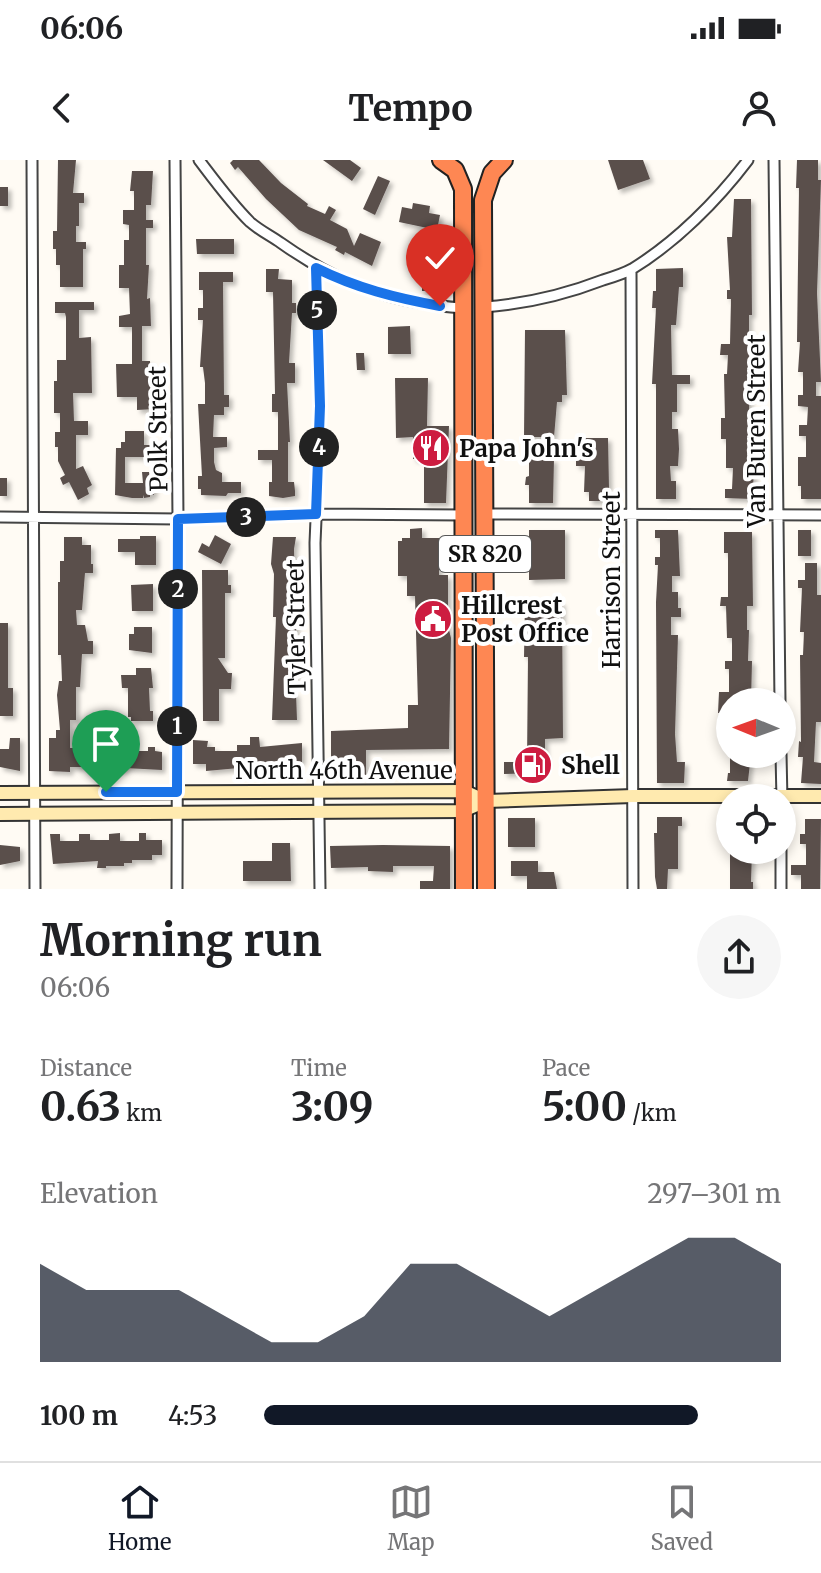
<!DOCTYPE html>
<meta charset="utf-8">
<style>
:root{--surface:#fff;--page:#f6f6f6;--text:#202124;--muted:#757577;--line:#e0e0e0;--accent:#111827}
body{margin:0;font-family:Merriweather,serif;background:var(--page);color:var(--text);height:100vh;display:flex;flex-direction:column;font-size:30px;white-space:nowrap}
*{box-sizing:border-box;margin:0}
p{font-size:26px;color:var(--muted)}
.icon{flex:none;width:44px;height:44px;fill:none;stroke:currentColor;stroke-width:2;stroke-linecap:round;stroke-linejoin:round}
.map{position:relative;height:729px;overflow:hidden}
.drawer{display:flex;flex-direction:column;background:var(--surface);flex:1}
.drawer>*{flex:none}
.needle{width:52px;rotate:271deg}
.fabs{position:absolute;left:716px;top:528px;display:grid;gap:16px}
.fabs a{display:grid;place-items:center;width:80px;height:80px;border-radius:50%;background:var(--surface);box-shadow:0 4px 12px #0003;font-size:40px}
.pin{position:absolute;display:grid;place-items:center;width:68px;height:68px;color:#fff;margin:-82px -34px;border-radius:50% 50% 50% 0;rotate:-45deg;box-shadow:0 0 8px #0007}
.pin .icon{rotate:45deg}
.km{position:absolute;width:40px;height:40px;margin:-20px;border-radius:50%;background:#222;color:#fff;font-size:22px;line-height:40px;text-align:center}
.round{display:grid;place-items:center;flex:none;width:84px;height:84px;border-radius:42px;background:var(--page)}
.head{display:flex;align-items:center;justify-content:space-between;height:136px;padding:0 40px}
h1{font-size:44px;font-weight:700;line-height:60px}
.stats{display:grid;grid-template-columns:repeat(3,1fr);gap:12px;height:136px;padding:8px 40px}
.stats div{display:grid;align-content:center}
.stats b{font-size:40px;font-weight:700}
.stats small{font-size:22px;font-weight:400}
.stats p{font-size:22px}
.chart{height:224px;padding:16px 40px}
.chart p{display:flex;justify-content:space-between}
.chart svg{width:100%;height:144px;margin-top:8px;fill:var(--accent);opacity:.7}
ul{padding:0 40px;list-style:none;font-size:26px}
li{display:grid;grid-template-columns:128px 96px 1fr;align-items:center;height:60px}
li i{height:20px;border-radius:10px;background:var(--accent)}
.status{display:flex;justify-content:space-between;align-items:center;height:56px;padding:0 40px;background:var(--surface);direction:ltr}
.status svg{height:22px;fill:currentColor}
header{display:flex;justify-content:space-between;align-items:center;height:104px;padding:0 40px;background:var(--surface);font-size:36px;font-weight:700}
.menu{display:flex;justify-content:space-around;align-items:center;height:112px;border-top:2px solid var(--line);background:var(--surface);font-size:22px;color:var(--muted)}
.menu a{display:grid;justify-items:center;gap:4px}
.menu .current{color:var(--accent)}
.map>svg:first-child{display:block}
.building{fill:#5a4f4c;filter:url(#shadow)}
.lines{fill:none;stroke-linecap:round;stroke-linejoin:round}
.street-casing{stroke:#444;stroke-width:13}
.secondary-casing{stroke:#333;stroke-width:16}
.highway-casing{stroke:#222;stroke-width:20}
.street{stroke:#fff;stroke-width:9}
.secondary{stroke:#ffeaaf;stroke-width:12}
.highway{stroke:#fe8753;stroke-width:16}
.route-casing{stroke:#fff;stroke-width:16}
.route{stroke:#1a73e8;stroke-width:10}
.labels{text-anchor:middle;dominant-baseline:central;stroke-width:8;stroke-linejoin:round;paint-order:stroke}
.shield{fill:#fff;stroke:#585858;stroke-width:2}
.shield-label{font-size:22px;font-weight:bold;fill:#111}
.street-label{font-size:24px;fill:#111;stroke:#fff}
.poi-label{font-size:24px;font-weight:bold;fill:#111;stroke:#fff;text-anchor:start}
</style>
<div class="status"><b>06:06</b><svg viewBox="0 0 49 12"><path d="M0 12V9h3v3zM5 12V6h3v6zM10 12V3h3v9zM15 12V0h3v12zM26 1h20v11H26zM47 4h2v5h-2z"/></svg></div>
<header><svg class="icon" aria-label="back" viewBox="0 0 24 24"><path d="M15 5l-7 7 7 7"/></svg>Tempo<svg class="icon" aria-label="person" viewBox="0 0 24 24"><circle cx="12" cy="8" r="4"/><path d="M4 21q1-7 8-7t8 7"/></svg></header>
<div class="map">
<svg width="821" height="729" viewBox="0 0 821 729">
<defs>
<filter id="shadow"><feDropShadow dx="3.5" dy="3.5" stdDeviation="2" flood-color="#0004"/></filter>
</defs>
<rect width="100%" height="100%" fill="#fffbf4"/>
<path class="building" d="M58,0h18l-3,33h11v10h-5v23h-3v16h10v7h-3v38h-23v-22h-4v-16h-3v-18h4z
M233,0h26l22,23 27,21 -1,2 18,8 4,-8 7,4 -6,10 17,9 7,17 6,-13 21,9 -9,24 -27,-14 -1,3 -9,-5 2,-3 -38,-17 -33,-31 -28,-32 -3,3 -5,-7z
M323,0h27l11,8 -9,13z
M608,0h35l7,19 -32,11z
M797,0h21v20h3l-4,113 4,89h-5v14h5v103h-20v-13h-3v-29h8v-21h-7v-11h8l1,-18 -10,-1v-11h5v-23h-5l2,-30h-3l2,-154h-3z
M132,11h21l-2,34h-5v15h7v8h-7v37h3l-2,34 3,-1 1,28h-9v35h8l1,21h4v27l-18,1v-13h-20l-1,-33h16v-37h-13v-11l11,-2 -1,-26h-10v-23h5v-25h5v-15l-6,-1v-14h11v-19h-4z
M378,16l12,5 -15,34 -12,-6z
M0,27h8v19h-8z
M734,39h17l1,116h-3v17h3v49h-2l-1,31 2,42h-4v19h7l-2,26 -27,-1v-9h7l1,-21h-7v-29h-5v-21h4l-1,-44h3l1,-19h-8l1,-11h9l1,-45h-4v-9h3l-3,-53h5z
M413,43l17,3 -1,7 11,2 -3,15 -38,-8 3,-15 10,2z
M196,79h38v15h-37z
M422,86h26v45h-26z
M683,108v19h-4l-3,38h-5l1,50h18v9h-13v28h-5v17h6l1,20 -1,17h-8l1,15h5v18h-20v-115h-4l4,-76h-4l1,-17h3v-22z
M266,109h13l-1,10 14,1v23h4v10h-4l-3,50h6v20h-8l3,59h-2v40h6l1,9v5l-12,2 -14,-2v-14h3v-22h-14v-10h20v-38h-6v-18h3l-2,-102h-7z
M199,112h34v10h-10l1,113h5v12h-5v8h-10l-1,22h14v10l-13,1v14l2,8 6,3v9h19v11h-13l-2,3 -25,-1v-6h-3v-13h4l-4,-72h7v-21l-2,-16h-3l3,-47h-5v-12h5v-18h-4z
M55,142h39v8h-15v28l12,-1 1,56h-19l1,28h14v14h-12v34l7,-3 9,19 -5,3 2,6 -11,6 -9,-18 -6,3 -3,-7 5,-3 -7,-14v-14h-3v-15h5v-19h-6v-32h3v-21h9v-43l-1,-4h-10z
M410,166l1,28h-23v-27z
M525,170h40l2,65h-5v7h-5l-3,35h-30z
M356,193h8l1,17h-8z
M395,218h33l-1,48h22l-3,77h-22v-44h-11v-22l-17,1z
M125,271h19v14h9v12h-28v26h18l-1,-11h7l1,11h4v12h-4v2l-6,1 -1,-3v3h-11l-17,-3 1,-47h5v-6h4z
M576,278h32l1,50h-4v13h-16v-9h-5l1,-26h-9z
M529,299h25l-1,44h-24v-18h-4l1,-8 3,-1z
M0,318h7v18h-7z
M422,368v10h17v37h9v51l3,12 -2,111 -83,1v25h-10v-4h-25v-40l77,-3v-23h10l-3,-109h-8v-20h-9v-35h4v-3h8v-9z
M529,370h36v49l-36,1z
M655,370h23l2,46h-8v16h6v16h3v9h-10v18h7l-3,99 2,28h8l-1,21h-27l-1,-181 2,-37h-3v-8h5v-19h-5z
M798,370h13v26h-13z
M724,372h28l1,74h-6v24h2l-1,31h4l-1,41h-21v11h-12l1,-21h10v-23h-4v-8h7v-23h-5l-1,-32h-6l1,-9h7v-44h-4z
M215,375l16,9 -10,20 -23,-12 4,-9 7,4z
M140,376h16v29h-21v-13h-17v-13h22z
M64,377h18v8h9v19h2v9h-8l-3,37h-6l1,15h8l3,16h5v13h-11l-2,33h-4v33h-6v28l32,-1v4h46v-4h7v4l7,1v18l-37,-2v2l-40,1v-4h-15v5l-21,-1v-33h7v-8h4l-3,-35 2,-14h3l-1,-26h-3v-73h2v-21h4z
M273,377h23l-2,12 1,36h-3l4,35v58h-6l-1,15h7l1,27h-25l4,-103h-3l1,-43 -3,-10z
M805,403h12v32h4v127h-5l-2,40 7,1v21l-20,-1 2,-26h-5l1,-16 2,1 -1,-87h3l1,-23h-4l2,-44h-4v-8h7z
M202,410h26v15h3v8h-6v65h-7l10,15h4l-1,16h-12v32h-16z
M153,424v27h-21l-1,-26z
M525,442h37l1,136 -18,1v18h-5v16l-36,1v-12h23l1,-105h-4z
M0,463h8v65h5v28h-13z
M134,467h18v26l-23,-3v-16h5z
M136,508h15l2,20h-4l1,23h3v10h-22v-4h-3v-29h-6l-1,-13h15z
M250,577h9l1,10 42,-4v19l-43,1v8h-9v-4l-44,4v-7h-13v-24l15,1 -1,6h8v4h22v-6h13z
M10,578h10v33l-20,-4v-18h9z
M730,594h21l-3,27h-21l1,-8h2z
M657,657h25v9h-4v43h-10l-1,20h-10l-2,-12 -1,-44h3z
M508,658h27v29h-27z
M805,659h16l-1,70h-19v-14h-10v-10h15v-21h-6v-10h5z
M120,673v8h19v-8h7v7h16v15h-10v5h-20v3h-8v3h-18v2h-9l1,-7 -45,3 -3,-30h10v7h19v-7h11v6h19v-6z
M272,683h18l1,38h-48v-20h29z
M0,685l20,2v14l-20,4z
M383,685l67,1v43h-30v-8h13l1,-15h-41v6l-25,-1v-4l-37,1 -1,-22z
M730,691l22,1 -1,30h2v7h-23z
M511,701h27v11h16l3,17h-30v-13h-16z"/>
<g class="lines">
<g class="street-casing">
<path id="street" d="M32,0l3,729
M175,0l3,359 -1,370
M199,0c16,21 32,43 51,62 9,8 21,14 31,21 58,41 112,61 183,65
M774,0l6,542
M316,108l4,157 -5,118 5,346
M631,110l2,619
M484,147c41,-3 80,-12 119,-27 10,-3 20,-6 29,-11 44,-27 85,-68 116,-109
M485,354l336,1
M0,357l178,2 138,-5 148,1
M781,594l1,46
M781,729v-39"/>
</g>
<g class="secondary-casing">
<path id="secondary" d="M0,633l464,-2 22,10
M0,654l463,-3 23,-10 147,-5h188"/>
</g>
<g class="highway-casing">
<path id="highway" d="M441,0l14,10 8,19 1,700
M486,729l-3,-689 9,-27 12,-13"/>
</g>
<use href="#street" class="street"/>
<use href="#secondary" class="secondary"/>
<use href="#highway" class="highway"/>
</g>
<g class="lines">
<g class="route-casing">
<path id="route" d="M106,632h71l1,-273 138,-5 4,-108 -4,-138c40,20 80,30 124,38"/>
</g>
<use href="#route" class="route"/>
</g>
<defs>
<g id="restaurant-disc" transform="scale(2)"><circle r="9.5" fill="#cd1c40" stroke="#fff"/><path d="M-5-6h1v4h1v-4h1v4h1v-4h1v5L-1.5 .5V6h-2V.5L-5-1ZM5-6V6H3V1.5H1.5Q1.5-4 5-6Z" fill="#fff"/></g>
<g id="civic-disc" transform="scale(2)"><circle r="9.5" fill="#cd1c40" stroke="#fff"/><path d="M-.6-6.5H3V-4.5H.6V-3L4-1V1h2V6H-6V1h2V-1L-.6-3ZM-1.2 2.5V6h2.4V2.5Z" fill="#fff"/></g>
<g id="fuel-disc" transform="scale(2)"><circle r="9.5" fill="#cd1c40" stroke="#fff"/><path d="M-5.5-6h7V0h2V4h1.3V-2.5L3-4.5l.8-.8L6-3V5H2.5V1h-1V6h-7ZM-4.2-4.7v3.2H.2V-4.7Z" fill="#fff"/></g>
</defs>
<g fill-rule="evenodd">
<use href="#restaurant-disc" x="431" y="288"/>
<use href="#civic-disc" x="433" y="459"/>
<use href="#fuel-disc" x="533" y="605"/>
</g>
<g class="labels">
<rect class="shield" x="439" y="376" width="92" height="36" rx="6"/>
<g class="shield-label">
<text x="485" y="394">SR 820</text>
</g>
<g class="street-label">
<text transform="translate(158 269) rotate(-91)">Polk Street</text>
<text transform="translate(756 271) rotate(-90)">Van Buren Street</text>
<text transform="translate(611 420) rotate(-90)">Harrison Street</text>
<text transform="translate(296 467) rotate(-91)">Tyler Street</text>
<text x="344" y="610">North 46th Avenue</text>
</g>
<g class="poi-label">
<text x="459" y="288">Papa John's</text>
<text x="461" y="445">Hillcrest<tspan x="461" dy="28">Post Office</tspan></text>
<text x="561" y="605">Shell</text>
</g>
</g>
</svg>
<div class="fabs">
<a><svg class="needle" viewBox="-14 -14 28 28"><path d="M0-13l5 13h-10z" fill="#e53935"/><path d="M0 13l5-13h-10z" fill="#757577"/></svg></a>
<a><svg class="icon" aria-label="locate" viewBox="0 0 24 24"><circle cx="12" cy="12" r="6"/><path d="M12 2v4M12 18v4M2 12h4M18 12h4"/></svg></a>
</div>
<div class="pin" style="left:106px;top:632px;background:#1e9e55"><svg class="icon" aria-label="arrive" viewBox="0 0 24 24"><path d="M6 21V4h12l-3 4 3 4H6"/></svg></div>
<div class="pin" style="left:440px;top:146px;background:#d93025"><svg class="icon" aria-label="check" viewBox="0 0 24 24"><path d="M5 12l5 5 9-10"/></svg></div>
<b class="km" style="left:177px;top:566px">1</b>
<b class="km" style="left:178px;top:429px">2</b>
<b class="km" style="left:246px;top:357px">3</b>
<b class="km" style="left:319px;top:287px">4</b>
<b class="km" style="left:317px;top:150px">5</b>
</div>
<section class="drawer">
<div class="head"><div><h1>Morning run</h1><p>06:06</p></div><a class="round"><svg class="icon" aria-label="share" viewBox="0 0 24 24"><path d="M12 15V3M7 8l5-5 5 5M5 13v7h14v-7"/></svg></a></div>
<div class="stats">
<div><p>Distance</p><b>0.63<small> km</small></b></div>
<div><p>Time</p><b>3:09</b></div>
<div><p>Pace</p><b>5:00<small> /km</small></b></div>
</div>
<div class="chart"><p><span>Elevation</span>297–301 m</p>
<svg viewBox="0 0 160 44" preserveAspectRatio="none"><path d="M0 44V14L10 22L20 22L30 22L40 30L50 38L60 38L70 30L80 14L90 14L100 22L110 30L120 22L130 14L140 6L150 6L160 14V44z"/></svg>
</div>
<ul>
<li><b>100 m</b>4:53<i style="width:84%"></i></li>
</ul>
</section>
<nav class="menu">
<a class="current"><svg class="icon" aria-label="home" viewBox="0 0 24 24"><path d="M3 11l9-7 9 7M6 9v11h12V9"/></svg>Home</a>
<a><svg class="icon" aria-label="map" viewBox="0 0 24 24"><path d="M3 6l6-2 6 2 6-2v14l-6 2-6-2-6 2zM9 4v14M15 6v14"/></svg>Map</a>
<a><svg class="icon" aria-label="saved" viewBox="0 0 24 24"><path d="M7 4h10v16l-5-4-5 4z"/></svg>Saved</a>
</nav>
